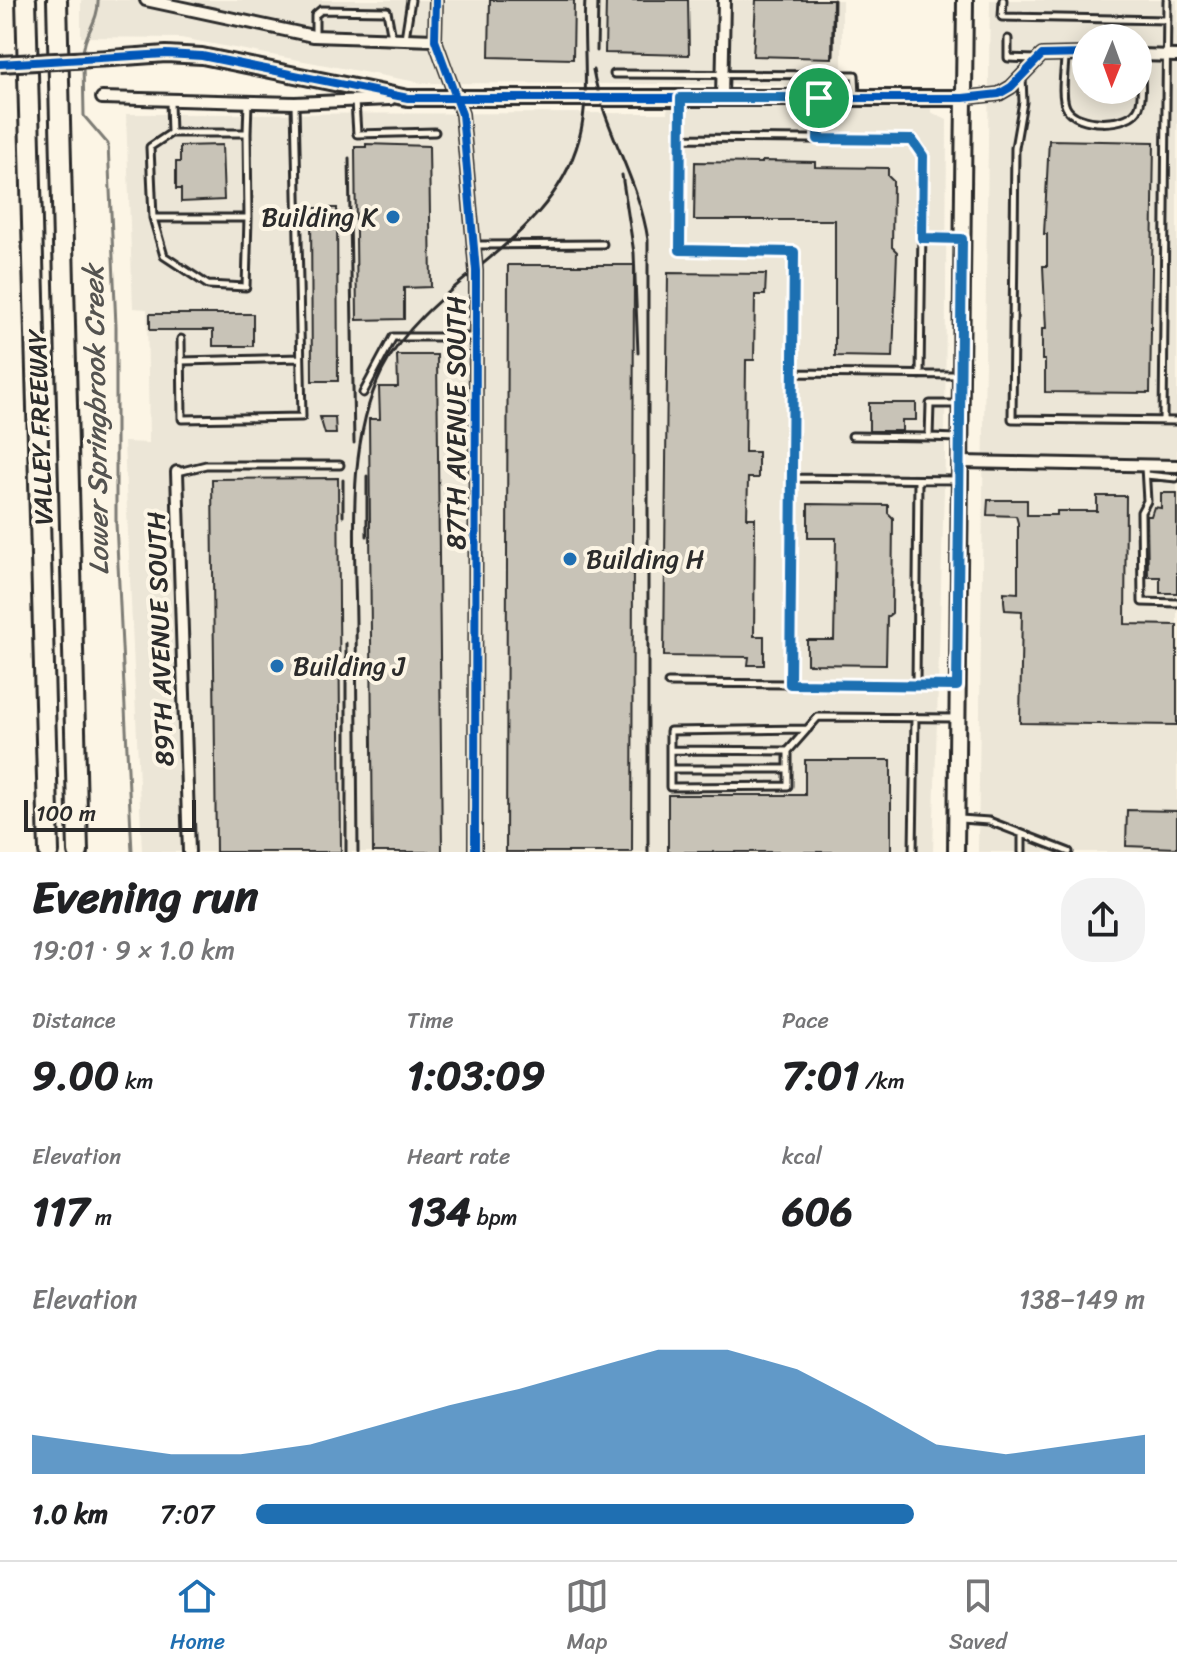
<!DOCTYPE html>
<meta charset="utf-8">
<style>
:root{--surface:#fff;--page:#f2f2f2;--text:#202124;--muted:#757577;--line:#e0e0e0;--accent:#1f6fb2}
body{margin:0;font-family:Sriracha,sans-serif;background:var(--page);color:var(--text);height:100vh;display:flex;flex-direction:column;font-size:30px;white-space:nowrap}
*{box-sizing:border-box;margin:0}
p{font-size:26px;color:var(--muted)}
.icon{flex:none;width:44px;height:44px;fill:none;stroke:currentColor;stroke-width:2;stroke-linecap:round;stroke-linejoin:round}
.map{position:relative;height:852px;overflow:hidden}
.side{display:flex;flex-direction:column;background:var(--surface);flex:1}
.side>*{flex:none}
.needle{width:52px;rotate:181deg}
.buttons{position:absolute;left:1072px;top:24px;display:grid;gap:16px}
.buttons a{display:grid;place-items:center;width:80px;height:80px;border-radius:50%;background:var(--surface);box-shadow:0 4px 20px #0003;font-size:40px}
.scale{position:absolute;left:24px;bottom:20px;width:172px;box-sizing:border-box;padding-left:8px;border:4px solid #2b2b2b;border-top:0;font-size:22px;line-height:28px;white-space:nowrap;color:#2b2b2b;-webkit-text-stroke:6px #fcf5e5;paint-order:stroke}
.pin{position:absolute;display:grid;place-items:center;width:68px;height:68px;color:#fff;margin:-34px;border:4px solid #fff;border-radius:50%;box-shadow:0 2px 8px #0007}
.round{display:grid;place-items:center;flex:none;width:84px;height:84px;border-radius:32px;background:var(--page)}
.overview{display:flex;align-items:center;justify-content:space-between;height:136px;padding:0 32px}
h1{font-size:44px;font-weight:700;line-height:60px}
.figures{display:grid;grid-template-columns:repeat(3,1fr);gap:12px;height:136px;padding:8px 32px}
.figures div{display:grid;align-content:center}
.figures b{font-size:40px;font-weight:700}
.figures small{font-size:22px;font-weight:400}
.figures p{font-size:22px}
.chart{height:224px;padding:16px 32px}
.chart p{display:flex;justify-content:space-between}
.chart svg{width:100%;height:144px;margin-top:8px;fill:var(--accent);opacity:.7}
ul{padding:0 32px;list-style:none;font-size:26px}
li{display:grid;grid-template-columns:128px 96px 1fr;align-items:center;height:60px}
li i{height:20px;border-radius:10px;background:var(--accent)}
.tabs{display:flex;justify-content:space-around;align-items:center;height:112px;border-top:2px solid var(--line);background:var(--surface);font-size:22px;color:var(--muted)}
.tabs a{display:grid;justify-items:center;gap:4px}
.tabs .on{color:var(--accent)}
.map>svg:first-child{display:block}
.built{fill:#ece6d7;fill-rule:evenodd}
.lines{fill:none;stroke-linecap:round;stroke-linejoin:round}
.stream{stroke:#7d7b74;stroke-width:3}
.building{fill:#c8c3b7;stroke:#2b2b2b;stroke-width:2}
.lane-casing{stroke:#2b2b2b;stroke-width:11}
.street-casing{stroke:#2b2b2b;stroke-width:16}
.secondary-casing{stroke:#2b2b2b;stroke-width:20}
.highway-casing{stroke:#2b2b2b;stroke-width:24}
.lane{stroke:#fcf5e5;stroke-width:5}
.street{stroke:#fcf5e5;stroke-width:10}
.secondary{stroke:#fcf5e5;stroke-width:14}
.highway{stroke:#fcf5e5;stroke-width:18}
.rail{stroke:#2b2b2b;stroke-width:3}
.secondary-bridge-casing{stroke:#2b2b2b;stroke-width:20;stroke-linecap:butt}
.secondary-bridge{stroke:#fcf5e5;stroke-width:14}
.cycleway-casing{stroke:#fcf5e5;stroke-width:13}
.cycleway{stroke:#0057b8;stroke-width:8}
.route-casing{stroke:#fff;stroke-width:16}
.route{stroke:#1f6fb2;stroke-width:10}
.poi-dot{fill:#1f6fb2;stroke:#fcf5e5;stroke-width:3}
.labels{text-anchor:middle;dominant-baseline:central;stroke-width:8;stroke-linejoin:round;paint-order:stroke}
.poi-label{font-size:26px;fill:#2b2b2b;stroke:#fcf5e5;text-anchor:start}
.street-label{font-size:26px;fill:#2b2b2b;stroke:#fcf5e5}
.water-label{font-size:28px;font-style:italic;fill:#545350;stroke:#fcf5e5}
</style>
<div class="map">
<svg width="1177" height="852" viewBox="0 0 1177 852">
<rect width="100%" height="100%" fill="#fcf5e5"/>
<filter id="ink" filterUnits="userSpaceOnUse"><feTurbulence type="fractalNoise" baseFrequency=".0125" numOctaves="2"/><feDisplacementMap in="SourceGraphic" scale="16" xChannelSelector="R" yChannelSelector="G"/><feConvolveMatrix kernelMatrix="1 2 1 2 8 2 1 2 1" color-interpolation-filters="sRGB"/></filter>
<g filter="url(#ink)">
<path class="built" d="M81,0h761v85l-420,-2 -241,-45 -100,-1z
M990,0h187v852h-199zM1086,38h52v52h-52z
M668,104l263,4v4l16,8 -2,336 -12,396h-791l-18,-410 25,1 -2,-134 -14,-1 -7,-194 541,-1z"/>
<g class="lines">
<path class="stream" d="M83,56c0,-22 16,-34 15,-56
M83,63l1,53 24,28 8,182v197l16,329"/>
</g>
<path class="building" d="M490,0h84l-1,59 -84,-2z
M606,0h82l1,55 -84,-2z
M756,0h77l-1,58 -79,-2z
M1049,140l105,2 -4,251 -105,-1v-32h-3v-31h4l-3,-63h4v-32h-3z
M366,144l63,2 2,141 -27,1v31l-47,1 -2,-173h11z
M222,145l2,55 -43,2v-13h-5v-27h4v-16z
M762,161l53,1v5l73,1v8l5,5 -1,66 5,5 -4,105 -58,-1v-136h-141l1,-58 67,1z
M311,208h26l1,173h-26z
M508,265h126l-2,587h-126z
M668,273l98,1 -1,21h-10l-1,65h-8l-1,92h13v26h-10l-1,40h8l-1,118h10v29h-16l1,-8 -85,-1z
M150,314h103v32h-40v-16h-63z
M397,355h40l5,497h-69l-4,-433h11l-1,-32h19z
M869,403h47v17h-14v11h-33z
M320,417h15l1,17h-11z
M338,478l3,374h-125l-4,-373z
M1161,493h16v100h-17v-16h-12l-1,-61h4l3,-9 7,1z
M1097,496h29l-1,128 52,1v100l-157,-2 2,-112 -17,-1 -1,-9v-9l14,1v-70l-2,-7 -29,-1 1,-15h39v15h30v-4h40z
M808,504l80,1v8l5,5 -1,95 -5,4 -1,48 -79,-1v-24h27l2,-102h-28z
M805,760h86v92h-223v-57h137z
M1127,810l50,1v37l-51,-2z"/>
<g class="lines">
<g class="lane-casing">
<path id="lane" d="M1003,0l-1,17 165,3
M315,36v-21l6,-5 66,1 5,27
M405,38l6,-38
M1008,39v19l27,1
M1065,56c0,14 -5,38 1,51 9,20 65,21 73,0 5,-14 1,-36 1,-51
M614,74l241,1 1,22
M1022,77l1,25 -8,46 -3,271 165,2
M681,99l-1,151 114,2 -4,432 164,2
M355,101l2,33 78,-2
M170,102l1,31h76l1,-31
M171,133l-21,14 3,71h95l-1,-85
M681,138l231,2 11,16 -3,219
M818,139l1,-39
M153,218l11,38 44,29 38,2 2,-69
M922,238l39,1
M475,245l128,-1
M181,339l1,80 120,-2 -7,-313
M181,361l119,-3
M794,373l166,2
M363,393l30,-56h82
M1163,421l4,-421
M852,436l77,1
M957,438l-28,-1 1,-33h29
M1145,467l2,34 -6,11 1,90 35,1
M178,472l28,-7h134
M1146,475l30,3
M793,478l166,2
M668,683l122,1
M916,685l2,-205
M808,729l-138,2v56l118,-1v-35l30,-34 139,1
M670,750l118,1
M670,769h116
M960,819l29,2 80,31
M913,852l2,-135
M1022,852v-18"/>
</g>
<g class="street-casing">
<path id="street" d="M146,0l167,36 122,4
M436,0l-1,40 27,74 14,157 -1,581
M1138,55l39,1
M102,98l193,5 95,-4
M722,98l2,-98
M963,98l36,-4 12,-7 31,-32 44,-1
M960,462l217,4
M177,472l12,380"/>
</g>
<g class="secondary-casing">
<path id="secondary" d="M111,58l55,-4 36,2 206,42h555
M956,852l9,-852"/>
</g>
<g class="highway-casing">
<path id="highway" d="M26,0l23,852
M57,0l21,852"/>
</g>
<use href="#lane" class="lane"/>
<use href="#street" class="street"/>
<use href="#secondary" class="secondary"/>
<use href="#highway" class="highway"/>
<path class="rail" d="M597,51l1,-51
M833,55l1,-55
M593,70c11,60 46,110 55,170v612
M349,158l5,285
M622,175l12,78 4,100
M343,480v36
M367,536v-60
M346,852v-209
M358,852c-1,-77 -1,-154 -2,-230 -1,-79 -10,-179 26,-251 48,-94 168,-125 197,-232 12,-45 3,-93 6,-139"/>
<g class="secondary-bridge-casing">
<path id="secondary-bridge" d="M0,64l111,-6"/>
</g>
<use href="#secondary-bridge" class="secondary-bridge"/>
<g class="cycleway-casing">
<path id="cycleway" d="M436,0l-1,40 27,74 14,157 -1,581
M0,64l166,-10 36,2 206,42h555l36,-4 12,-7 31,-32 44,-1"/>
</g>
<use href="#cycleway" class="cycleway"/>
</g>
</g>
<g class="lines" filter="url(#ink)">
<g class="route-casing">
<path id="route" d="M681,98h138l-1,41 94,1 11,16 -1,82 40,1 -5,447 -167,-2 4,-432 -114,-2z"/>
</g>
<use href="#route" class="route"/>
</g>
<g class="poi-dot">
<circle cx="393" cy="217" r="8"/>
<circle cx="570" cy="559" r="8"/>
<circle cx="277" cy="666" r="8"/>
</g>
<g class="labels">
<g class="poi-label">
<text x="377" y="217" text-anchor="end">Building K</text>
<text x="586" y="559">Building H</text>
<text x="293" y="666">Building J</text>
</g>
<g class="street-label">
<text transform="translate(456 423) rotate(-90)">87TH AVENUE SOUTH</text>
<text transform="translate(40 427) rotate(-92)">VALLEY FREEWAY</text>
<text transform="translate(160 639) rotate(-92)">89TH AVENUE SOUTH</text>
</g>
<g class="water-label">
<text transform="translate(96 420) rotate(-91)">Lower Springbrook Creek</text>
</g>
</g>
</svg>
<div class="buttons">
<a><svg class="needle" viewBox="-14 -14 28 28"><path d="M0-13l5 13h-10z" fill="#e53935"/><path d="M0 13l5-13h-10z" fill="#757577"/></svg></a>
</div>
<div class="scale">100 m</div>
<div class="pin" style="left:819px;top:98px;background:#1e9e55"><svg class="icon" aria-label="arrive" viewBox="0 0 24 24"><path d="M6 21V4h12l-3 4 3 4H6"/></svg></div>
</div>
<section class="side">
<div class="overview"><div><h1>Evening run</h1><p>19:01 · 9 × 1.0 km</p></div><a class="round"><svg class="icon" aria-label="share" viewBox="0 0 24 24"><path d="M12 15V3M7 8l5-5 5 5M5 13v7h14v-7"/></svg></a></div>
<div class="figures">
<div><p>Distance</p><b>9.00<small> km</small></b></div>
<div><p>Time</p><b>1:03:09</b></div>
<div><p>Pace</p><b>7:01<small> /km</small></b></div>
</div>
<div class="figures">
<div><p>Elevation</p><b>117<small> m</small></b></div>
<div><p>Heart rate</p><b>134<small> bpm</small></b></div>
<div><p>kcal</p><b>606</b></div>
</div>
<div class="chart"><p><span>Elevation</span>138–149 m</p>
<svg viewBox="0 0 160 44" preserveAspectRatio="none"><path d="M0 44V32L10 35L20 38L30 38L40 35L50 29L60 23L70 18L80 12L90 6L100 6L110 12L120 23L130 35L140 38L150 35L160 32V44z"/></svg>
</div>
<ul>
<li><b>1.0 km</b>7:07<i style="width:74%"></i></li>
</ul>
</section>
<nav class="tabs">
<a class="on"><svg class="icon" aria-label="home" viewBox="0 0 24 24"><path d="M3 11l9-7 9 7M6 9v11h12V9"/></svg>Home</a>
<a><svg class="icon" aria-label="map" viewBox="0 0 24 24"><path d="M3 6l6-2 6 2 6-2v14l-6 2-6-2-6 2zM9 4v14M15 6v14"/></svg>Map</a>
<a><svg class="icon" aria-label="saved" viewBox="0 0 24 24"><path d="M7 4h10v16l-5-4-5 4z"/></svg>Saved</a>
</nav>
